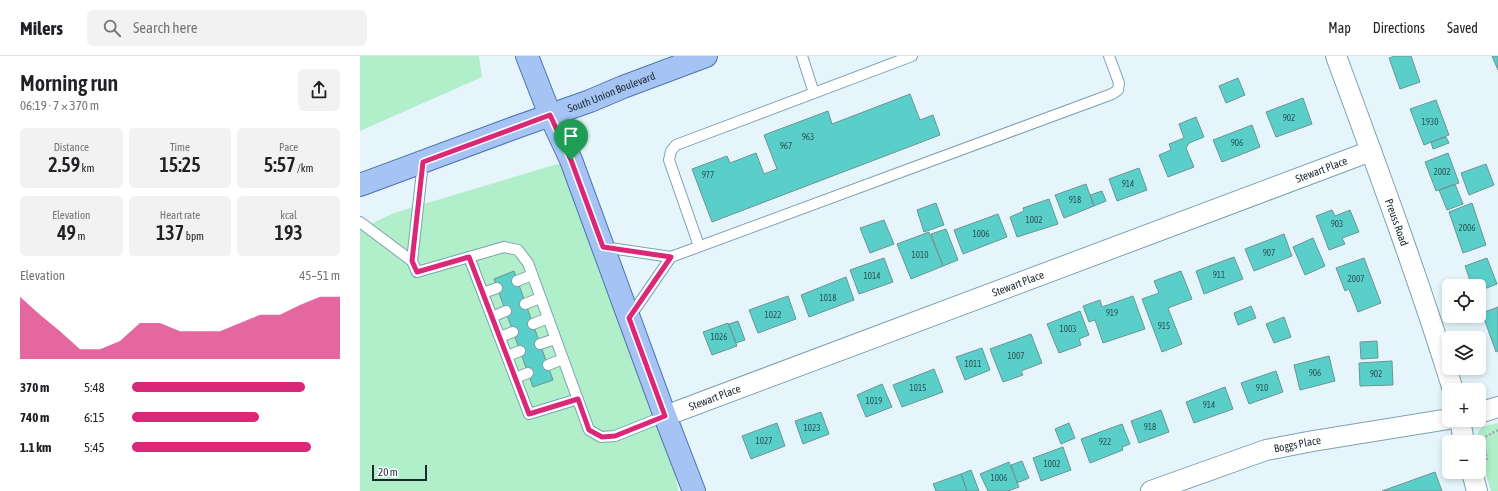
<!DOCTYPE html>
<meta charset="utf-8">
<style>
:root{--surface:#fff;--page:#f2f2f2;--text:#202124;--muted:#757577;--line:#e0e0e0;--accent:#db2777}
body{margin:0;font-family:"Asap Condensed",sans-serif;background:var(--page);color:var(--text);height:100vh;display:flex;flex-direction:column;font-size:15px;white-space:nowrap}
*{box-sizing:border-box;margin:0}
p{font-size:13px;color:var(--muted)}
.icon{flex:none;width:22px;height:22px;fill:none;stroke:currentColor;stroke-width:2;stroke-linecap:round;stroke-linejoin:round}
.map{position:relative;flex:1;overflow:hidden}
.side{display:flex;flex-direction:column;background:var(--surface);width:360px}
.side>*{flex:none}
.buttons{position:absolute;left:1082px;top:223px;display:grid;gap:8px}
.buttons a{display:grid;place-items:center;width:44px;height:44px;border-radius:6px;background:var(--surface);box-shadow:0 2px 6px #0003;font-size:20px}
.scale{position:absolute;left:12px;bottom:10px;width:55px;box-sizing:border-box;padding-left:4px;border:2px solid #1b2a30;border-top:0;font-size:11px;line-height:14px;white-space:nowrap;color:#1b2a30;-webkit-text-stroke:3px #fff;paint-order:stroke}
.pin{position:absolute;display:grid;place-items:center;width:34px;height:34px;color:#fff;margin:-41px -17px;border-radius:50% 50% 50% 0;rotate:-45deg;box-shadow:0 0 4px #0007}
.pin .icon{rotate:45deg}
.round{display:grid;place-items:center;flex:none;width:42px;height:42px;border-radius:6px;background:var(--page)}
.summary{display:flex;align-items:center;justify-content:space-between;height:68px;padding:0 20px}
h1{font-size:22px;font-weight:600;line-height:30px}
.stats{display:grid;grid-template-columns:repeat(3,1fr);gap:6px;height:68px;padding:4px 20px}
.stats div{display:grid;align-content:center;border-radius:6px;background:var(--page);text-align:center}
.stats b{font-size:20px;font-weight:600}
.stats small{font-size:11px;font-weight:400}
.stats p{font-size:11px}
.chart{height:112px;padding:8px 20px}
.chart p{display:flex;justify-content:space-between}
.chart svg{width:100%;height:72px;margin-top:4px;fill:var(--accent);opacity:.7}
ul{padding:0 20px;list-style:none;font-size:13px}
li{display:grid;grid-template-columns:64px 48px 1fr;align-items:center;height:30px}
li i{height:10px;border-radius:5px;background:var(--accent)}
header{display:flex;align-items:center;gap:24px;box-sizing:border-box;height:56px;padding:0 20px;background:var(--surface);border-bottom:1px solid var(--line)}
header strong{font-size:19px}
nav{display:flex;gap:22px;margin-inline-start:auto;font-size:14px}
.search{width:280px;height:36px;background:var(--page);display:flex;align-items:center;gap:10px;box-sizing:border-box;padding:0 14px;border-radius:6px;color:var(--muted);font-size:15px}
main{display:flex;flex:1;min-height:0}
.map>svg:first-child{display:block}
.green{fill:#b1eeca}
.building{fill:#5acfca;stroke:#6c9593}
.lines{fill:none;stroke-linecap:round;stroke-linejoin:round}
.lane-casing{stroke:#7da2b1;stroke-width:12}
.street-casing{stroke:#7da2b1;stroke-width:22}
.primary-casing{stroke:#4e75ab;stroke-width:24}
.path{stroke:#9baab1;stroke-width:2.5;stroke-dasharray:2 2;stroke-linecap:butt}
.lane{stroke:#fff;stroke-width:10}
.street{stroke:#fff;stroke-width:20}
.primary{stroke:#a5c4f4;stroke-width:22}
.route-casing{stroke:#fff;stroke-width:8}
.route{stroke:#db2777;stroke-width:5}
.labels{text-anchor:middle;dominant-baseline:central;stroke-width:4;stroke-linejoin:round;paint-order:stroke}
.number-label{font-size:9px;fill:#2b5356}
.street-label{font-size:11px;fill:#1b2a30;stroke:#fff}
</style>
<header>
<strong>Milers</strong>
<div class="search"><svg class="icon" aria-label="search" viewBox="0 0 24 24"><circle cx="10" cy="10" r="6"/><path d="M15 15l6 6"/></svg>Search here</div>
<nav><a>Map</a><a>Directions</a><a>Saved</a></nav>
</header>
<main>
<section class="side">
<div class="summary"><div><h1>Morning run</h1><p>06:19 · 7 × 370 m</p></div><a class="round"><svg class="icon" aria-label="share" viewBox="0 0 24 24"><path d="M12 15V3M7 8l5-5 5 5M5 13v7h14v-7"/></svg></a></div>
<div class="stats">
<div><p>Distance</p><b>2.59<small> km</small></b></div>
<div><p>Time</p><b>15:25</b></div>
<div><p>Pace</p><b>5:57<small> /km</small></b></div>
</div>
<div class="stats">
<div><p>Elevation</p><b>49<small> m</small></b></div>
<div><p>Heart rate</p><b>137<small> bpm</small></b></div>
<div><p>kcal</p><b>193</b></div>
</div>
<div class="chart"><p><span>Elevation</span>45–51 m</p>
<svg viewBox="0 0 160 44" preserveAspectRatio="none"><path d="M0 44V6L10 17L20 27L30 38L40 38L50 33L60 22L70 22L80 27L90 27L100 27L110 22L120 17L130 17L140 11L150 6L160 6V44z"/></svg>
</div>
<ul>
<li><b>370 m</b>5:48<i style="width:83%"></i></li>
<li><b>740 m</b>6:15<i style="width:61%"></i></li>
<li><b>1.1 km</b>5:45<i style="width:86%"></i></li>
</ul>
</section>
<div class="map">
<svg width="1138" height="435" viewBox="0 0 1138 435">
<rect width="100%" height="100%" fill="#e6f5fc"/>
<path class="green" d="M0,0h119l3,21 -122,54z
M211,104l94,256 13,75h-318v-262l34,-16z
M1138,367v68h-7l-12,-40v-9h-2l1,-10 4,-5z"/>
<path class="building" d="M1035,0h16l9,26 -20,7 -11,-31z
M1132,0h6v14z
M878,22l7,17 -19,8 -7,-17z
M550,38l10,26 13,-5 7,20 -228,87 -20,-53 35,-13 3,7 26,-10 8,21 13,-5 -13,-34 64,-24 4,13z
M943,42l9,26 -36,13 -10,-25z
M1076,44l13,35 -25,10 -14,-36z
M836,61l8,20 -15,6 -3,5 8,19 -26,10 -9,-22 12,-5 -2,-6 15,-6 -5,-14z
M892,69l8,22 -38,15 -9,-22z
M1086,81l3,6 -16,6 -2,-7z
M1088,97l11,30 -23,8 -11,-29z
M1126,108l8,21 -25,10 -8,-22z
M779,112l8,22 -30,11 -8,-22z
M726,128l8,22 -30,12 -9,-23z
M1095,128l8,20 -16,6 -8,-20z
M742,135l4,10 -12,5 -4,-11z
M689,143l9,25 -41,13 -7,-20 14,-6 -1,-3z
M576,147l8,22 -20,7 -7,-22z
M1112,147l14,42 -23,8 -14,-41z
M972,154l3,6 15,-6 9,22 -17,6 3,6 -16,6 -13,-34z
M638,158l9,23 -44,17 -9,-24z
M524,164l10,24 -24,9 -10,-25z
M586,173l12,31 -15,6 -12,-32z
M569,176l14,34 -32,13 -14,-35z
M924,178l8,22 -38,15 -9,-22z
M953,182l12,28 -20,9 -12,-28z
M874,201l9,22 -39,15 -8,-23z
M524,202l9,24 -34,12 -9,-24z
M1004,202l17,45 -23,9 -9,-23 -4,2 -9,-23z
M1127,202l10,26 -18,7v-5h-7l-7,-20z
M154,215l39,109 -20,7 -39,-108z
M821,215l11,28 -24,9 14,36 -20,8 -20,-53 17,-6 -5,-12z
M486,221l8,23 -45,17 -8,-22z
M428,240l8,23 -38,14 -9,-23z
M773,240l12,33 -42,14 -8,-23 -6,2 -6,-16 17,-6 2,7z
M891,250l5,12 -18,7 -4,-12z
M1138,251v44l-2,1 -14,-39z
M720,255l9,24 -10,4 2,6 -22,8 -12,-29z
M924,261l7,20 -17,6 -8,-19z
M378,265l7,19 -9,3 -7,-19z
M368,267l9,23 -25,9 -9,-23z
M671,278l11,29 -21,8 2,4 -20,7 -13,-33z
M1017,285l1,17 -17,1 -1,-17z
M622,292l8,22 -25,10 -9,-23z
M969,300l6,25 -35,9 -6,-25z
M1032,305l1,24 -33,1 -1,-23z
M574,313l9,23 -41,15 -9,-22z
M916,315l7,21 -34,12 -8,-21z
M522,328l10,23 -26,10 -9,-22z
M865,331l8,22 -39,14 -8,-21z
M801,354l8,22 -30,11 -8,-22z
M461,356l8,22 -26,10 -8,-23z
M417,367l8,23 -34,13 -9,-23z
M709,367l6,15 -14,6 -6,-15z
M762,368l8,20 -8,3 1,3 -33,13 -9,-24z
M703,391l8,23 -30,11 -8,-23z
M662,405l7,17 -12,5 -6,-18z
M649,406l10,25 -11,4h-20l-8,-17z
M611,414l8,21h-12l-6,-17z
M1075,416l7,19h-60z
M601,418l6,17h-31l-3,-7z"/>
<g class="lines">
<g class="lane-casing">
<path id="lane" d="M442,0l12,37
M0,166l52,39 11,-99
M339,190l-30,-86 2,-9 5,-6 236,-89
M243,191l68,10 -42,61
M109,201l60,157 49,-15
M311,201l441,-163 6,-4 1,-7 -10,-27
M52,205l5,11 87,-25 14,3 10,13 61,167 12,7 14,-1 50,-20
M157,225l15,-6
M123,237l14,-5
M165,248l15,-6
M132,261l14,-6
M173,268l15,-6
M140,281l13,-5
M180,288l15,-5
M147,300l13,-5
M188,309l15,-6
M155,322l13,-5"/>
</g>
<g class="street-casing">
<g id="street">
<path id="s1" d="M976,0c41,111 82,221 117,334"/>
<path d="M1119,357l19,-6"/>
<path id="s2" d="M305,360l706,-265"/>
<path d="M1100,364l4,22"/>
<path d="M1112,416l5,19"/>
<path id="s3" d="M791,435l115,-41 47,-9 136,-22"/>
</g>
</g>
<g class="primary-casing">
<g id="primary">
<path d="M167,0l23,59 21,45 94,256 29,75"/>
<path id="s4" d="M0,129l151,-56 79,-28 33,-14 83,-31"/>
</g>
</g>
<path class="path" d="M1127,404l-3,-15 1,-8 13,-7"/>
<use href="#lane" class="lane"/>
<use href="#street" class="street"/>
<use href="#primary" class="primary"/>
</g>
<g class="lines">
<g class="route-casing">
<path id="route" d="M190,59l21,45 32,87 68,10 -42,61 36,98 -50,20 -13,1 -13,-7 -11,-31 -49,15 -60,-157 -52,15 -5,-11 11,-99z"/>
</g>
<use href="#route" class="route"/>
</g>
<g class="labels">
<g class="number-label">
<text x="929" y="62">902</text>
<text x="1070" y="66">1930</text>
<text x="448" y="81">963</text>
<text x="877" y="87">906</text>
<text x="426" y="90">967</text>
<text x="1082" y="116">2002</text>
<text x="348" y="119">977</text>
<text x="768" y="128">914</text>
<text x="715" y="144">918</text>
<text x="674" y="164">1002</text>
<text x="977" y="168">903</text>
<text x="1107" y="172">2006</text>
<text x="621" y="178">1006</text>
<text x="909" y="197">907</text>
<text x="560" y="199">1010</text>
<text x="859" y="219">911</text>
<text x="512" y="220">1014</text>
<text x="996" y="223">2007</text>
<text x="468" y="242">1018</text>
<text x="752" y="257">919</text>
<text x="413" y="259">1022</text>
<text x="804" y="270">915</text>
<text x="708" y="273">1003</text>
<text x="359" y="281">1026</text>
<text x="656" y="300">1007</text>
<text x="613" y="308">1011</text>
<text x="955" y="317">906</text>
<text x="1016" y="318">902</text>
<text x="558" y="332">1015</text>
<text x="902" y="332">910</text>
<text x="514" y="345">1019</text>
<text x="849" y="349">914</text>
<text x="790" y="371">918</text>
<text x="452" y="372">1023</text>
<text x="404" y="385">1027</text>
<text x="745" y="386">922</text>
<text x="692" y="408">1002</text>
<text x="639" y="422">1006</text>
</g>
<g class="street-label">
<text stroke="none"><textPath href="#s4" startOffset="268">South Union Boulevard</textPath></text>
<text stroke="none"><textPath href="#s2" startOffset="701">Stewart Place</textPath></text>
<text stroke="none"><textPath href="#s1" startOffset="177">Preuss Road</textPath></text>
<text stroke="none"><textPath href="#s2" startOffset="377">Stewart Place</textPath></text>
<text stroke="none"><textPath href="#s2" startOffset="53">Stewart Place</textPath></text>
<text stroke="none"><textPath href="#s3" startOffset="154">Boggs Place</textPath></text>
</g>
</g>
</svg>
<div class="buttons">
<a><svg class="icon" aria-label="locate" viewBox="0 0 24 24"><circle cx="12" cy="12" r="6"/><path d="M12 2v4M12 18v4M2 12h4M18 12h4"/></svg></a>
<a><svg class="icon" aria-label="layers" viewBox="0 0 24 24"><path d="M12 4l9 5-9 5-9-5zM3 14l9 5 9-5"/></svg></a>
<a>+</a>
<a>−</a>
</div>
<div class="scale">20 m</div>
<div class="pin" style="left:211px;top:104px;background:#1e9e55"><svg class="icon" aria-label="arrive" viewBox="0 0 24 24"><path d="M6 21V4h12l-3 4 3 4H6"/></svg></div>
</div>
</main>
